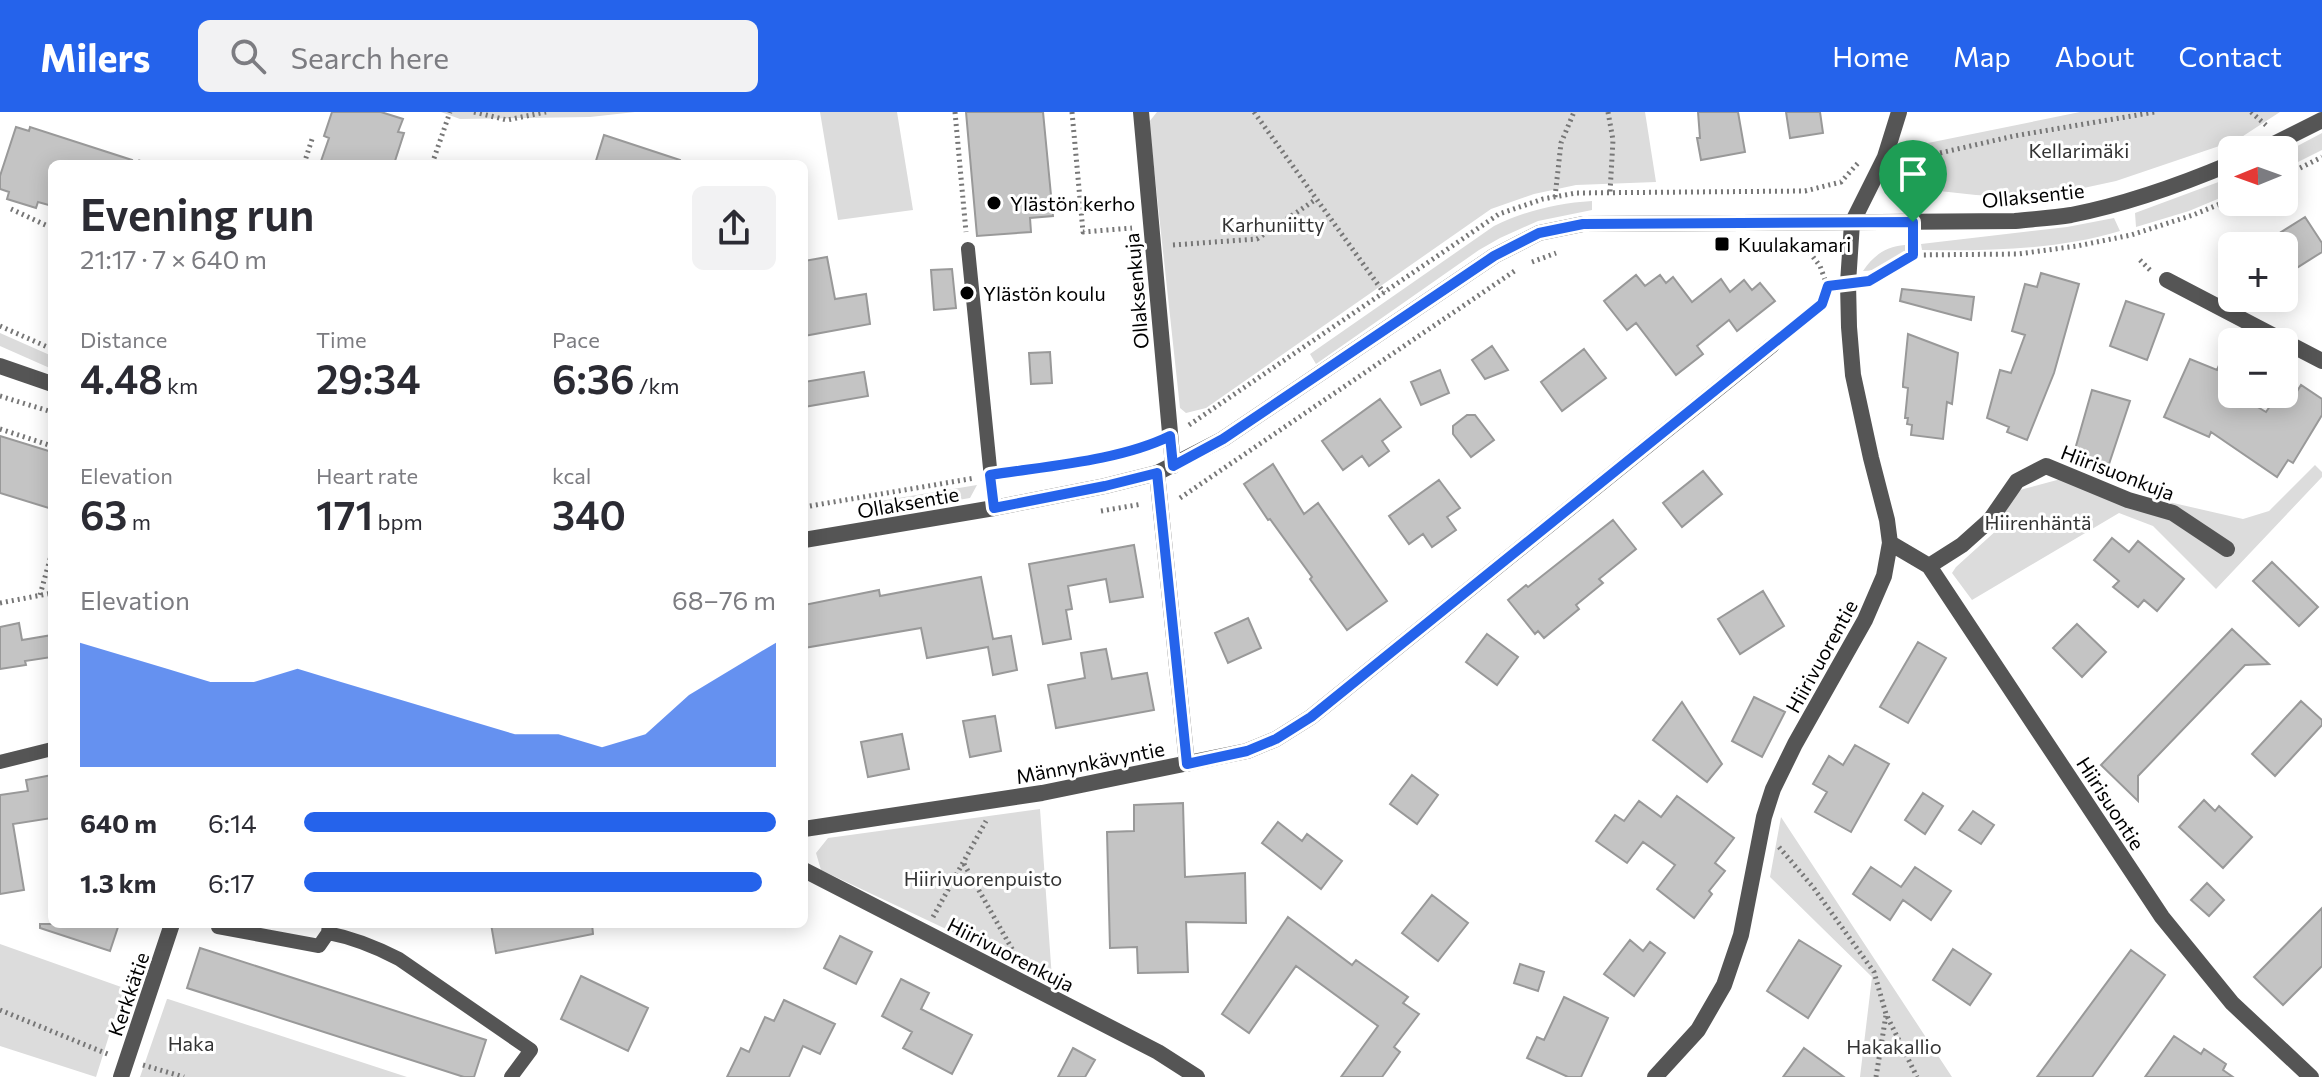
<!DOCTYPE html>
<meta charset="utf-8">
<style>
:root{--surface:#fff;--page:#f2f2f3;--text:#2b2b33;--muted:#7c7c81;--accent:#2563eb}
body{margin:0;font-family:Commissioner,sans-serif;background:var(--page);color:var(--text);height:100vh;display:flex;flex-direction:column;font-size:30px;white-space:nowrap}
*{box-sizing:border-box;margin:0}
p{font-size:26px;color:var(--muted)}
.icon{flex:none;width:44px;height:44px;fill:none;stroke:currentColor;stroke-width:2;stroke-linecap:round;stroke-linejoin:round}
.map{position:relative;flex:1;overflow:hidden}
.panel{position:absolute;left:48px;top:48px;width:760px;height:768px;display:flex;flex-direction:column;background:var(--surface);border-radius:12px;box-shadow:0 4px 20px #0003}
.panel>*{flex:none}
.needle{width:52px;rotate:269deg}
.tools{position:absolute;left:2218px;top:24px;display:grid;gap:16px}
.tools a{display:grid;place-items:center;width:80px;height:80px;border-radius:12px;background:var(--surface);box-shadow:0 4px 20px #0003;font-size:40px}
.pin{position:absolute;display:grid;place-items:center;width:68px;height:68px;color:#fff;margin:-82px -34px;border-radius:50% 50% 50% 0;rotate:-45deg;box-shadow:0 0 8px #0007}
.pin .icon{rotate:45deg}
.round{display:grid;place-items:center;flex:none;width:84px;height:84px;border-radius:12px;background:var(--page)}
.summary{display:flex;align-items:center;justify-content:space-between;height:136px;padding:0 32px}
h1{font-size:44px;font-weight:600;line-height:60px}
.stats{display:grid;grid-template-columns:repeat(3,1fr);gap:12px;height:136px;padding:8px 32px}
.stats div{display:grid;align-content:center}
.stats b{font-size:40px;font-weight:600}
.stats small{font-size:22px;font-weight:400}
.stats p{font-size:22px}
.chart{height:224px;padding:16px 32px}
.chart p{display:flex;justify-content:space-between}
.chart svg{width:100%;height:144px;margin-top:8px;fill:var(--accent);opacity:.7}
ul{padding:0 32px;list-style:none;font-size:26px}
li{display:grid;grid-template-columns:128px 96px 1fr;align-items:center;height:60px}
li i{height:20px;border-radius:10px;background:var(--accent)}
header{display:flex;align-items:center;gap:48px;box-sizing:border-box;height:112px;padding:0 40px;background:var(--accent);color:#fff}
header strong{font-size:38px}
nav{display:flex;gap:44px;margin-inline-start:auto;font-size:28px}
.search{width:560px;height:72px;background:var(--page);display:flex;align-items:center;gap:20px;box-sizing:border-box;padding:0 28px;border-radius:12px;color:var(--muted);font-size:30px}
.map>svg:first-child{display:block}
.green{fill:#dcdcdc}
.building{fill:#c4c4c4;stroke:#999;stroke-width:2}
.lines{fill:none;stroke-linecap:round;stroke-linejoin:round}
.path{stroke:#777;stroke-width:5;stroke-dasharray:2 4;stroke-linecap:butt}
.service{stroke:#555;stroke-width:14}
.minor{stroke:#555;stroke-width:16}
.tertiary{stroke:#555;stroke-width:16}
.route-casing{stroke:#fff;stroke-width:16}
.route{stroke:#2563eb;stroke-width:10}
.poi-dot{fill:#000;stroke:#fff;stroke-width:3}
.labels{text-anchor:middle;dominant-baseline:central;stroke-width:6;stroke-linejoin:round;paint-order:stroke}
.park-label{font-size:20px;fill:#333;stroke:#fff}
.street-label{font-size:20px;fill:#000;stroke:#fff}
.poi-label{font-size:20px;fill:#000;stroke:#fff;text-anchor:start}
</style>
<header>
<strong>Milers</strong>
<div class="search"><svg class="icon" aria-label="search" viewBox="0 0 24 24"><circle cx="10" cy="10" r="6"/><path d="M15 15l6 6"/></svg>Search here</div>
<nav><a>Home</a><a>Map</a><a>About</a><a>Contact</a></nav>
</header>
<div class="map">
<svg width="2322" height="965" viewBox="0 0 2322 965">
<rect width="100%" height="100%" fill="#fff"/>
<path class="green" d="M441,0h194l-45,5 -130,2z
M820,0h77l16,98 -75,10z
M1157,0h488l11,70 -80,3 -42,9 -43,15 -285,199 -20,5 -6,-5 -31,-286z
M2080,0h200l-43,28 -121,41 -51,11 -54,5 -35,-2 -37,-4 -19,-6 -5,-19 8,-22z
M2322,21v17l-38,19v-16z
M2232,65v16l-43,18 -53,16 -1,-14z
M1592,89v9l-54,11 -38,17 -21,12 -163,114 -6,-10 184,-128c31,-15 63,-23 98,-25z
M2114,106l6,13c-63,19 -133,20 -198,19l-1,-6 146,-17z
M1905,133v7c-11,11 -27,19 -42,19 11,-16 22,-24 42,-26z
M0,221l52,23v13l-52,-23z
M2315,353l7,7v5l-106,112 -63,-63 -34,-13 -147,87 -20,-27 4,-6 42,-38 8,-23 10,-15 67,-18 38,18 122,28 26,-8z
M977,373l-7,13 -100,17 -2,-12z
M1040,697l12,170 -231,-109 -5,-17 12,-15z
M1781,705l171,260h-92l12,-100 -102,-100z
M0,832l124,44 -28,89 -96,-31z
M167,887h1l239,78h-267z"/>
<path class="building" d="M332,0h49l22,7 -5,13 6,1 -10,31h-74l9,-26 -5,-2z
M966,0h77l10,104 -23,2 1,14 -54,4z
M1698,0h40l7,40 -44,8 -4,-22h3z
M1786,0h34l3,21 -33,5z
M16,15l13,4 1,-4 102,33 -1,4h-79v42l-14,-4 -2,6 -29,-9 2,-7 -9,-3v-13z
M604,23l76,25v4h-85z
M2305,105l17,26v9l-38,24v-30h-25z
M827,145l8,42 31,-5 4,30 -66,12v-75z
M952,157l4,39 -22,2 -3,-40z
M2041,161l38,11 -25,89 -27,67 -20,-8 2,-5 -22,-9 13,-48 11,3 14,-38 -13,-4 13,-47 12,3z
M1636,163l9,11 15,-11 6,8 7,-6 19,25 29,-23 9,13 14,-12 8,10 8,-7 15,18 -38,30 -8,-11 -32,26 6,8 -27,21 -40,-52 -9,7 -23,-29z
M1902,177l72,8 -3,23 -71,-19z
M2126,189l38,13 -17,46 -37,-14z
M1908,222l50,19 -6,51 -5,-2 -4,37 -32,-4 1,-10 -5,-1 1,-6h-3l3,-30 -5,-1v-3z
M2232,223v59h4l30,18 11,-16 12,8 12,-19 21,14v16l-29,48 -5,-3 -11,17 -66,-45 -2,5 -45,-20 26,-58 27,11z
M1492,234l16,24 -23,9 -13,-19z
M1584,237l22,29 -44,33 -21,-29z
M1050,240l2,31 -21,1 -2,-31z
M1440,258l9,23 -28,12 -10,-23z
M864,260l4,24 -64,11v-25z
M2092,278l38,11 -24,72 -26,-8 2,-9 -8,-3z
M1380,287l21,28 -19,14 7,10 -20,15 -7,-10 -19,14 -21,-29z
M1467,303h8l19,25 -23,17 -18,-23v-8z
M0,324l52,16v57l-52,-16z
M1273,352l31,50 14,-11 69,98 -40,29 -37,-51 2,-2 -42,-58 -2,1 -24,-36z
M1703,359l19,23 -40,33 -19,-24z
M1439,368l21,28 -13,9 9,13 -24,17 -9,-13 -14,10 -20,-28z
M1613,408l23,29 -37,30 4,4 -27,22 3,4 -35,29 -6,-7 -3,3 -27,-34 18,-15 2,2z
M2112,426l17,14 9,-11 46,38 -27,32 -13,-11 -6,7 -25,-20 6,-6 -25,-21z
M1134,433l9,52 -33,5 -4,-23 -38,7 4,23 -6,1 5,29 -28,5 -14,-80z
M2272,450l46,45 -19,19 -46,-45z
M981,465l12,62 18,-3 6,34 -24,5 -5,-28 -61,11 -6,-30 -117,20v-43l75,-15 1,6z
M1763,479l21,35 -44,28 -22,-35z
M1248,506l13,30 -33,15 -13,-30z
M19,511l3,17 30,-5v22l-27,4 1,4 -26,4v-42z
M2077,512l29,28 -24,25 -29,-29z
M2232,517l37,35 -24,1 -107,111v25l-37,-36z
M1487,522l31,23 -21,28 -31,-23z
M1918,530l28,16 -38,65 -28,-16z
M1106,537l6,30 35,-6 7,37 -98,18 -8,-43 37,-7 -4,-25z
M1754,585l31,15 -23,45 -30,-16z
M2301,589l21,19v5l-47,51 -23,-22z
M1682,590l40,62 -15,18 -54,-42z
M995,604l6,35 -31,6 -7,-36z
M902,622l7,35 -41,8 -7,-35z
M1855,633l34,19 -38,68 -36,-20 12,-20 -14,-8 16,-28 14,9z
M52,663v43l-39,6 11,66 -24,4v-99l28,-4 -2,-11z
M1412,663l26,20 -21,29 -27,-20z
M1923,681l20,13 -18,28 -20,-14z
M1677,684l57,42 -19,25 10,8 -16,20 3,3 -18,24 -37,-29 18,-24 -32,-23 -16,21 -31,-22 19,-26 9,6 15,-20 22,16z
M2204,688l11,11 4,-5 33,31 -29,31 -44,-41z
M1183,691l2,74 60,-4 1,50 -60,-1 2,50 -50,1 -1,-26 -27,1 -3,-116 27,-1v-26z
M1973,699l21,14 -13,19 -22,-14z
M1278,710l24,19 5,-7 35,27 -21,28 -59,-46z
M1871,755l30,20 14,-20 36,24 -20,29 -28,-20 -13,20 -37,-26z
M2207,771l17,17 -15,16 -18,-16z
M1432,783l36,28 -30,38 -36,-28z
M2322,796v58l-39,39 -29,-28z
M1288,805l64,48 4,-5 52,37 -5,6 16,11 -25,33 6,5 -18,25h-41l37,-51 -82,-60 -47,67 -27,-19z
M40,812h79l-9,27 -70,-23z
M491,812h101l1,10 -97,19z
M840,824l32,16 -16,32 -32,-16z
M1630,828l13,11 7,-9 15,11 -31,43 -30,-22z
M1799,828l42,26 -33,52 -41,-27z
M200,836l286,92 -12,37h-10l-277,-89z
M1953,837l38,25 -21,31 -37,-25z
M2131,838l34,25 -73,102h-55z
M1520,852l24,8 -6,19 -24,-8z
M581,864l67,32 -20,43 -67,-32z
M901,867l28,14 -8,16 51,26 -20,39 -49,-26 9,-16 -30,-16z
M1564,885l44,21 -27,59h-13l-41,-19 10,-21 7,3z
M784,888l51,24 -15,30 -17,-8 -14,31h-62l14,-29 8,4 16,-35 9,4z
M2174,924l27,18 3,-5 22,15 -3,6 10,7h-88z
M1073,936l22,12 -10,17h-27z
M1804,936l40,29h-61z"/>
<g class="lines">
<path class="path" d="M474,0l33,8 39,-8
M955,0l11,120
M1072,0l11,120 49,-4
M1254,0l130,181
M1608,0l5,28 -3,52
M2251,0l17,15
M1905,49l109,-25 141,-24
M1906,49l7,28v13
M138,50l12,2
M304,52l9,-28
M432,52l18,-52
M2284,64l38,-19
M1555,85l6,-54 13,-31
M11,97l41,19
M1173,133l84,-6 58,-39
M1801,133h3l16,21 7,19
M2140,148l12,12
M1532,150l24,-9
M1865,169h4l44,-26 105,-1 59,-8 54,-11 62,-20 39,-16
M0,214l52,23
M1786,222l36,-30 5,-14
M0,284l52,16
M1189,313l310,-211 44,-15 33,-6 229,-2 36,-9 17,-19
M0,317l52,17
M1009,360l91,-15 52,-12
M1180,386l336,-228
M804,395l171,-29
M1101,399l41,-7
M40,483l12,-43
M0,491l52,-10
M1779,735l34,40 61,85 12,42 31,63
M964,752l52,92
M933,805l53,-96
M0,898l110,45
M143,953l41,12
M1876,965l10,-62"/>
<path class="service" d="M968,137l26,259
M0,650l52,-13
M329,812l-1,9c26,5 48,14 71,26l132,91 -20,27
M218,815l101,19 9,-13"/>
<path class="minor" d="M1141,0l32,354
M2167,168l155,81
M1157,361l30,291
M1890,431l39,23 233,351 70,86 79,74
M1929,454l33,-21 28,-25 27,-39 29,-15 82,34 45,13 54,36
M804,717l238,-36 205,-42 29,-12 35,-22 461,-372
M804,758l354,182 39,25
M121,965l51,-153
M1655,965l43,-47 26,-45 17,-50 23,-118 9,-28 22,-45 70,-124 19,-44 6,-33 -3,-23 -16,-62 -18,-83 -4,-48 -1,-44 4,-60"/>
<path class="tertiary" d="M2262,38l60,-30
M1852,111l33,-66 14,-45
M0,254l52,18
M804,428l190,-32 111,-22 52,-13 66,-34 271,-183 45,-23 44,-9 432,-3c18,-2 38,-3 56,-6 56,-11 109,-30 161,-52"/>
</g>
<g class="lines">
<g class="route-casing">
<path id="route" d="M1913,110v33l-44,26 -41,5 -6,18 -511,413 -35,22 -29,12 -60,13 -30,-291 -52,13 -111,22 -4,-33c56,-9 129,-14 180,-39l3,30 50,-27 271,-183 45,-23 44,-9z"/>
</g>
<use href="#route" class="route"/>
</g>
<g class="poi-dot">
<circle cx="994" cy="91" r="8"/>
<rect x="1714" y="124" width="16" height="16" rx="4"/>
<circle cx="967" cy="181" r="8"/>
</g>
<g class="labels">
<g class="park-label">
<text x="2079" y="38">Kellarimäki</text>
<text x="1273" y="112">Karhuniitty</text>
<text x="2038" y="410">Hiirenhäntä</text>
<text x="983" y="766">Hiirivuorenpuisto</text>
<text x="191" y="931">Haka</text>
<text x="1894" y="934">Hakakallio</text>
</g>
<g class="street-label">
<text transform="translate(2033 83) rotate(-6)">Ollaksentie</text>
<text transform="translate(1136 179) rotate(-95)">Ollaksenkuja</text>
<text transform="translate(2118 360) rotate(21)">Hiirisuonkuja</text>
<text transform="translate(908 390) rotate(-10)">Ollaksentie</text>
<text transform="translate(1821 544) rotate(-61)">Hiirivuorentie</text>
<text transform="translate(1090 650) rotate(-11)">Männynkävyntie</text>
<text transform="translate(2111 691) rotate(57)">Hiirisuontie</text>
<text transform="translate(1011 842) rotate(27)">Hiirivuorenkuja</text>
<text transform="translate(128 882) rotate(-71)">Kerkkätie</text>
</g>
<g class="poi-label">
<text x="1010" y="91">Ylästön kerho</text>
<text x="1738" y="132">Kuulakamari</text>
<text x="983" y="181">Ylästön koulu</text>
</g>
</g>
</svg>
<div class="tools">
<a><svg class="needle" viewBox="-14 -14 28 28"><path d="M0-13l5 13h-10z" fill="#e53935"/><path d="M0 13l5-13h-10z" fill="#7c7c81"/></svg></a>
<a>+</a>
<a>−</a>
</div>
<div class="pin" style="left:1913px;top:110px;background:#1e9e55"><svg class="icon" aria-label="arrive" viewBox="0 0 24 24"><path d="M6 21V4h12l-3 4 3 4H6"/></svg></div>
<section class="panel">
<div class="summary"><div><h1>Evening run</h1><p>21:17 · 7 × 640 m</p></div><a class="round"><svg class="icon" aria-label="share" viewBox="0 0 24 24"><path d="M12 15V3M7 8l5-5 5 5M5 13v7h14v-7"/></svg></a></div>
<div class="stats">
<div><p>Distance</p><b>4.48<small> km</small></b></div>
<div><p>Time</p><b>29:34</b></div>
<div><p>Pace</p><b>6:36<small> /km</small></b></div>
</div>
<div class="stats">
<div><p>Elevation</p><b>63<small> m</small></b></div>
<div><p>Heart rate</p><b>171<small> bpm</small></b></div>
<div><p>kcal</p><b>340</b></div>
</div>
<div class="chart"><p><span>Elevation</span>68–76 m</p>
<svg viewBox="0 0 160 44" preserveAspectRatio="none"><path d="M0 44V6L10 10L20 14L30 18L40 18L50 14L60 18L70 22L80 26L90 30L100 34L110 34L120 38L130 34L140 22L150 14L160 6V44z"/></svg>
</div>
<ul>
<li><b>640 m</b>6:14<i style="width:100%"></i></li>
<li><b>1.3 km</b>6:17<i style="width:97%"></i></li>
</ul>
</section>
</div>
